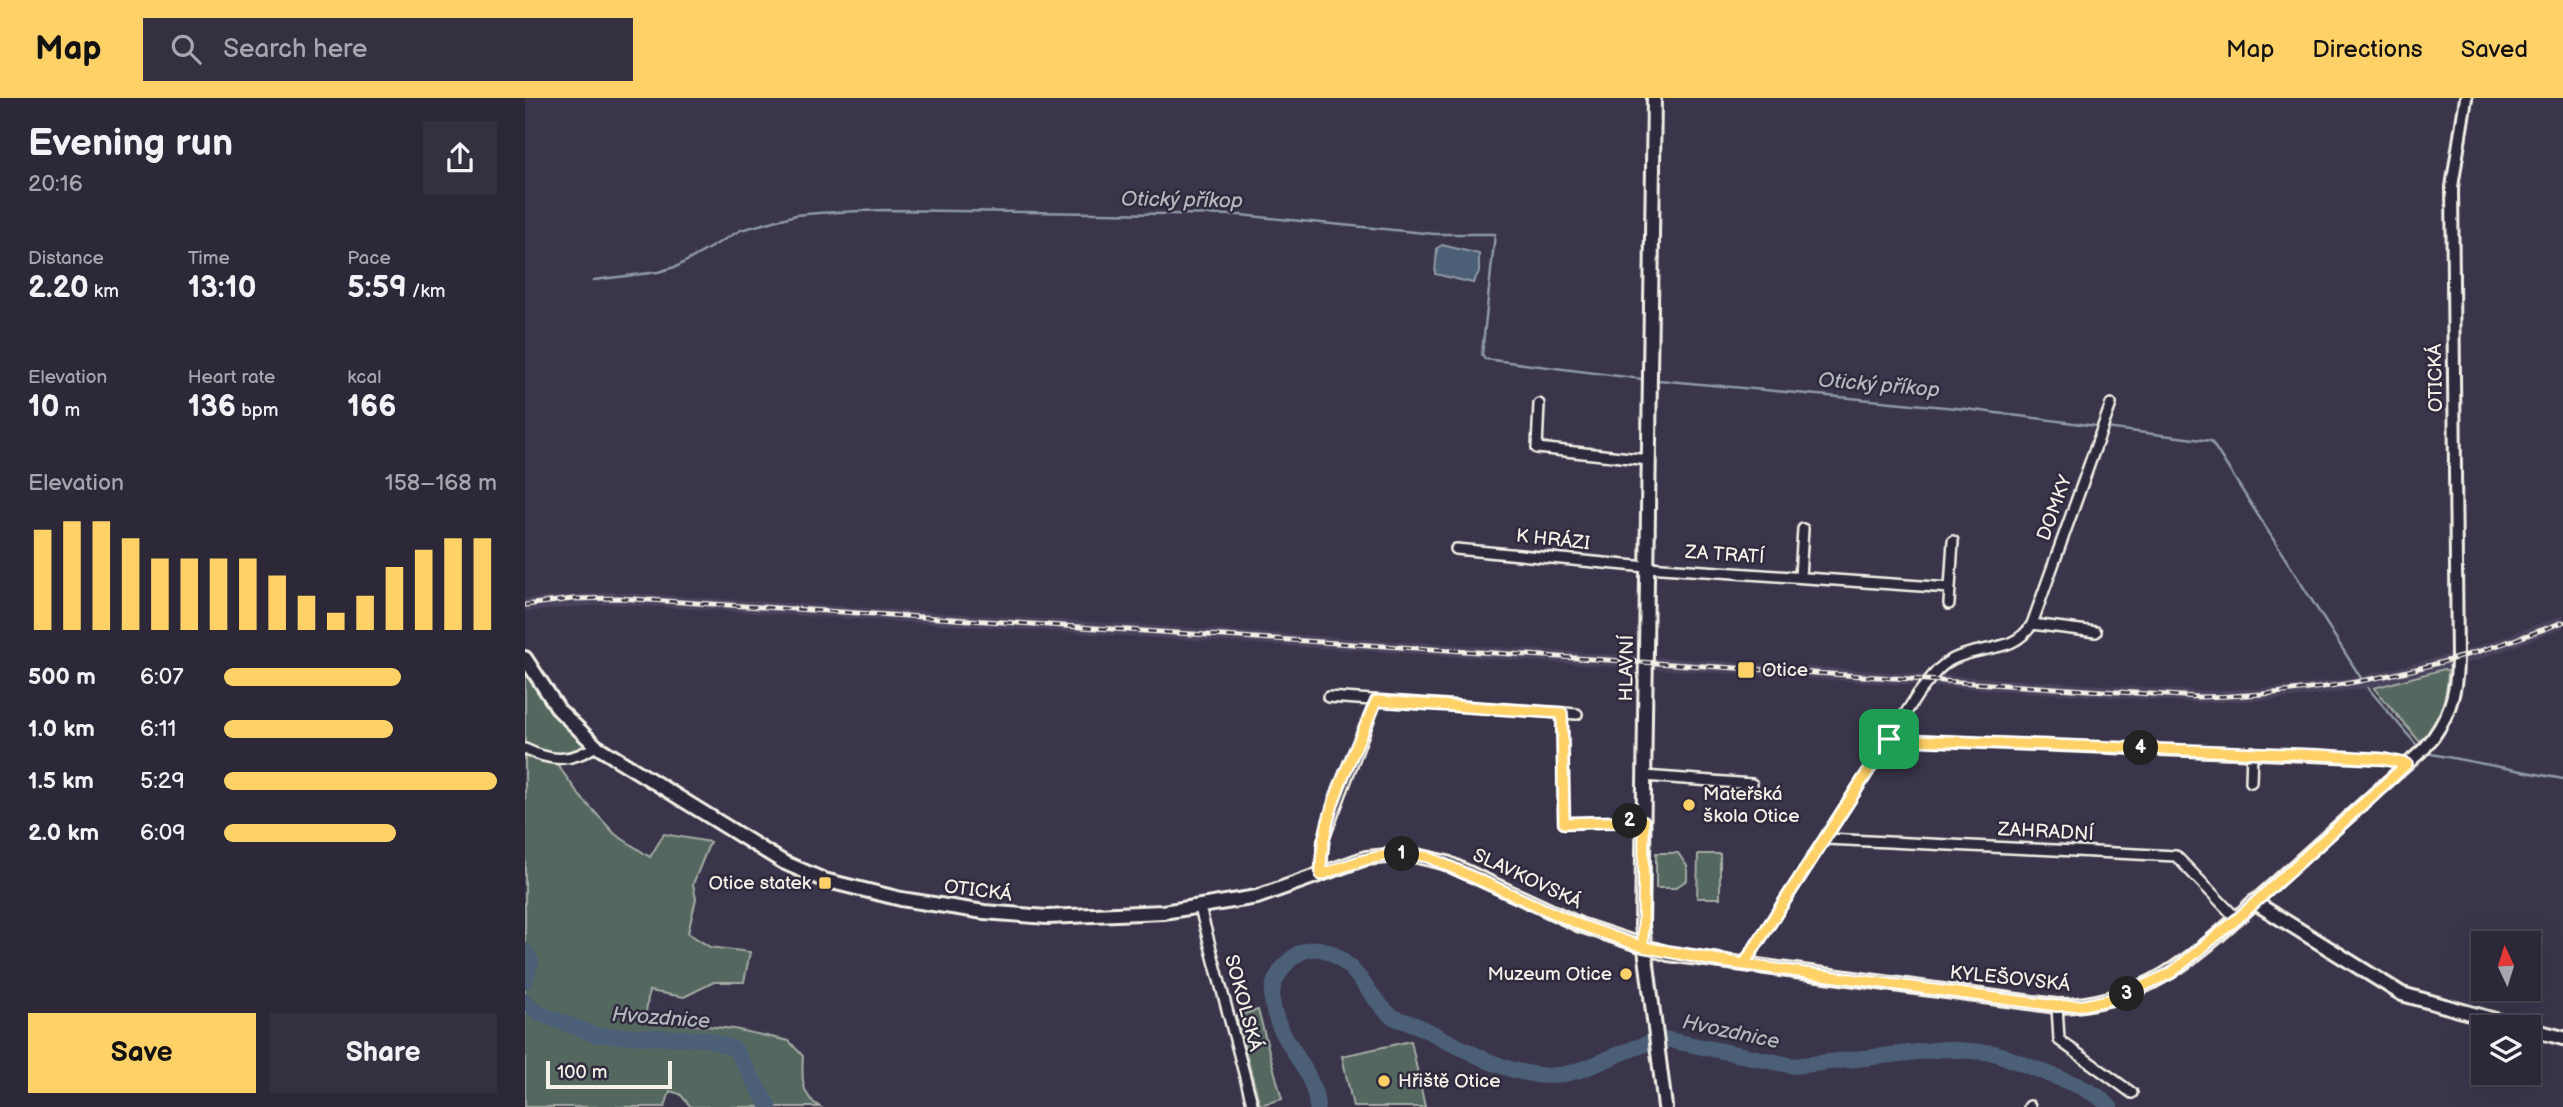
<!DOCTYPE html>
<meta charset="utf-8">
<style>
:root{--surface:#2c2838;--page:#343040;--text:#f1f3f6;--muted:#a6a6ae;--line:#484453;--accent:#ffd166}
body{margin:0;font-family:"Balsamiq Sans",sans-serif;background:var(--page);color:var(--text);height:100vh;display:flex;flex-direction:column;font-size:26px;white-space:nowrap}
*{box-sizing:border-box;margin:0}
p{font-size:23px;color:var(--muted)}
.icon{flex:none;width:38px;height:38px;fill:none;stroke:currentColor;stroke-width:2;stroke-linecap:round;stroke-linejoin:round}
.map{position:relative;flex:1;overflow:hidden}
.panel{display:flex;flex-direction:column;background:var(--surface);width:525px}
.panel>*{flex:none}
.needle{width:46px;rotate:356deg}
.tools{position:absolute;left:1946px;top:833px;display:grid;gap:14px}
.tools a{display:grid;place-items:center;width:70px;height:70px;border-radius:0px;background:var(--surface);box-shadow:0 7px 28px #0002,0 0 0 2px var(--line);font-size:35px}
.scale{position:absolute;left:21px;bottom:18px;width:126px;box-sizing:border-box;padding-left:7px;border:4px solid #f4f1e8;border-top:0;font-size:19px;line-height:24px;white-space:nowrap;color:#f4f1e8;-webkit-text-stroke:5px #2f2a3d;paint-order:stroke}
.pin{position:absolute;display:grid;place-items:center;width:60px;height:60px;color:#fff;margin:-30px;border-radius:14px;box-shadow:0 4px 10px #0006}
.km{position:absolute;width:35px;height:35px;margin:-18px;border-radius:50%;background:#222;color:#fff;font-size:19px;line-height:35px;text-align:center}
.round{display:grid;place-items:center;flex:none;width:74px;height:74px;border-radius:0px;background:var(--page)}
.head{display:flex;align-items:center;justify-content:space-between;height:119px;padding:0 28px}
h1{font-size:38px;font-weight:800;line-height:52px}
.figures{display:grid;grid-template-columns:repeat(3,1fr);gap:10px;height:119px;padding:7px 28px}
.figures div{display:grid;align-content:center}
.figures b{font-size:30px;font-weight:800}
.figures small{font-size:19px;font-weight:400}
.figures p{font-size:19px}
.chart{height:196px;padding:14px 28px}
.chart p{display:flex;justify-content:space-between}
.chart svg{width:100%;height:126px;margin-top:7px;stroke:var(--accent);stroke-width:6}
.primary-button{display:flex;gap:14px;margin-top:auto;padding:14px 28px}
.primary-button a{flex:1;height:80px;border-radius:0px;background:var(--accent);color:#111;font-size:28px;font-weight:800;line-height:80px;text-align:center}
.primary-button a+a{background:var(--page);color:var(--text)}
ul{padding:0 28px;list-style:none;font-size:23px}
li{display:grid;grid-template-columns:112px 84px 1fr;align-items:center;height:52px}
li i{height:18px;border-radius:9px;background:var(--accent)}
header{display:flex;align-items:center;gap:42px;box-sizing:border-box;height:98px;padding:0 35px;background:var(--accent);color:#111}
header strong{font-size:33px}
nav{display:flex;gap:38px;margin-inline-start:auto;font-size:24px}
.search{width:490px;height:63px;background:var(--page);display:flex;align-items:center;gap:18px;box-sizing:border-box;padding:0 24px;border-radius:0px;color:var(--muted);font-size:26px}
main{display:flex;flex:1;min-height:0}
.map>svg:first-child{display:block}
.built{fill:#48435b}
.green{fill:#556860;stroke:#a4aca4;stroke-width:2}
.water{fill:#4c6077;stroke:#8f9aa4;stroke-width:2}
.lines{fill:none;stroke-linecap:round;stroke-linejoin:round}
.stream{stroke:#8f9aa4;stroke-width:2.5}
.river{stroke:#4c6077;stroke-width:16}
.minor-casing{stroke:#f4f1e8;stroke-width:14}
.tertiary-casing{stroke:#f4f1e8;stroke-width:16}
.secondary-casing{stroke:#f4f1e8;stroke-width:18}
.minor{stroke:#2f2a3d;stroke-width:9}
.tertiary{stroke:#2f2a3d;stroke-width:10}
.secondary{stroke:#2f2a3d;stroke-width:12}
.rail-casing{stroke:#f4f1e8;stroke-width:5}
.rail{stroke:#2f2a3d;stroke-width:2.5;stroke-dasharray:8;stroke-linecap:butt}
.route-casing{stroke:#fff;stroke-width:14}
.route{stroke:#ffd166;stroke-width:9}
.poi-dot{fill:#ffd166;stroke:#2f2a3d;stroke-width:2.5}
.labels{text-anchor:middle;dominant-baseline:central;stroke-width:5;stroke-linejoin:round;paint-order:stroke}
.street-label{font-size:19px;fill:#f4f1e8;stroke:#2f2a3d}
.poi-label{font-size:19px;fill:#f4f1e8;stroke:#2f2a3d;text-anchor:start}
.water-label{font-size:21px;font-style:italic;fill:#b1b7bb;stroke:#2f2a3d}
</style>
<header>
<strong>Map</strong>
<div class="search"><svg class="icon" aria-label="search" viewBox="0 0 24 24"><circle cx="10" cy="10" r="6"/><path d="M15 15l6 6"/></svg>Search here</div>
<nav><a>Map</a><a>Directions</a><a>Saved</a></nav>
</header>
<main>
<section class="panel">
<div class="head"><div><h1>Evening run</h1><p>20:16</p></div><a class="round"><svg class="icon" aria-label="share" viewBox="0 0 24 24"><path d="M12 15V3M7 8l5-5 5 5M5 13v7h14v-7"/></svg></a></div>
<div class="figures">
<div><p>Distance</p><b>2.20<small> km</small></b></div>
<div><p>Time</p><b>13:10</b></div>
<div><p>Pace</p><b>5:59<small> /km</small></b></div>
</div>
<div class="figures">
<div><p>Elevation</p><b>10<small> m</small></b></div>
<div><p>Heart rate</p><b>136<small> bpm</small></b></div>
<div><p>kcal</p><b>166</b></div>
</div>
<div class="chart"><p><span>Elevation</span>158–168 m</p>
<svg viewBox="0 0 160 44" preserveAspectRatio="none"><path d="M5 44V9M15 44V6M25 44V6M35 44V12M45 44V19M55 44V19M65 44V19M75 44V19M85 44V25M95 44V32M105 44V38M115 44V32M125 44V22M135 44V16M145 44V12M155 44V12"/></svg>
</div>
<ul>
<li><b>500 m</b>6:07<i style="width:65%"></i></li>
<li><b>1.0 km</b>6:11<i style="width:62%"></i></li>
<li><b>1.5 km</b>5:29<i style="width:100%"></i></li>
<li><b>2.0 km</b>6:09<i style="width:63%"></i></li>
</ul>
<div class="primary-button"><a>Save</a><a>Share</a></div>
</section>
<div class="map">
<svg width="2038" height="1009" viewBox="0 0 2038 1009">
<rect width="100%" height="100%" fill="#3a354b"/>
<filter id="ink" filterUnits="userSpaceOnUse"><feTurbulence type="fractalNoise" baseFrequency=".0143" numOctaves="2"/><feDisplacementMap in="SourceGraphic" scale="14" xChannelSelector="R" yChannelSelector="G"/><feConvolveMatrix kernelMatrix="1 2 1 2 8 2 1 2 1" color-interpolation-filters="sRGB"/></filter>
<g filter="url(#ink)">
<path class="built" d="M86,494l1589,99 85,-4 73,-10 113,-28 92,-34v13l-88,33 -100,26 -89,12 -86,4 -1589,-99 -86,8v-13z"/>
<path class="green" d="M1919,571l4,2c-1,25 -7,56 -29,70l-45,-53z
M0,576l27,39 33,32c-17,20 -39,8 -60,1z
M0,654l32,12 23,32 35,38 35,23 14,-23 46,8 -17,42 3,15 -8,34 22,14 40,5 -6,30h-30l-30,15 -35,-6 -4,28 89,10 55,12 14,15c-1,21 -3,39 17,51h-129l-11,-13 -10,-3 -5,16h-140z
M1131,755h22l9,13v14l-12,8h-19z
M1173,756h22v44h-23z
M733,912l24,89 -22,6 -24,-89z
M886,943l14,66h-72l-11,-51z"/>
<path class="water" d="M917,147l37,9v18l-6,11 -38,-9 2,-26z"/>
<g class="lines">
<path class="stream" d="M69,182l64,-8 20,-6 63,-36 55,-15 22,-2 65,-3 357,5 195,19h60l-13,120 3,5 157,20
M1133,282l308,29 130,17
M1580,330l106,13 150,237
M1843,590l52,61
M1901,655l137,26"/>
<path class="river" d="M0,853l6,10 -6,20
M0,903l15,13 56,21 111,4 28,10 34,58
M792,1009c-2,-41 -46,-72 -45,-112 1,-24 29,-55 55,-44 30,14 40,43 63,64 8,6 21,7 30,12 38,18 74,42 117,48 43,6 84,-28 127,-36l130,27 150,-17 51,4 84,33 19,10 12,11"/>
<g class="minor-casing">
<path id="minor" d="M1014,306l-2,44 112,12
M931,451l191,18 303,21
M1275,479l3,-48
M1424,506l4,-63
M1507,526l64,8
M803,599l249,17
M1037,615l2,110 80,-2
M1364,641l494,20 24,5
M0,651c27,13 46,13 71,-3
M1119,678l108,8
M1726,684l1,-30
M1302,741l349,17 61,63
M796,777l2,-34 53,-140
M675,810l53,199
M1219,866l174,-270c11,-13 20,-28 35,-35 28,-14 62,-6 79,-35l79,-220
M1532,908l2,34 73,53
M1504,1009l1,-1"/>
</g>
<g class="tertiary-casing">
<path id="tertiary" d="M1729,804l171,-154c23,-28 32,-53 32,-89l-5,-472 14,-89"/>
</g>
<g class="secondary-casing">
<path id="secondary" d="M1129,0l-12,827 23,182
M0,560l34,52 37,36 187,116 41,18 77,19 83,13 63,5 116,-5 94,-15 109,-39 43,-4 38,9 133,62 88,29 389,52c81,0 141,-49 197,-104l148,92 118,33
M2004,931l34,9"/>
</g>
<use href="#minor" class="minor"/>
<use href="#tertiary" class="tertiary"/>
<use href="#secondary" class="secondary"/>
<g class="rail-casing">
<path id="rail" d="M0,507l48,-6 45,-1 1580,99c131,-2 243,-28 365,-75"/>
</g>
<use href="#rail" class="rail"/>
</g>
</g>
<g class="lines" filter="url(#ink)">
<g class="route-casing">
<path id="route" d="M1364,641l-145,225 -101,-17 -63,-22 -152,-68c-39,-8 -71,4 -107,18 -2,-59 33,-120 55,-174l186,12 2,110 80,-2 -1,126 72,14 342,45 27,-1 33,-7 54,-25 66,-54 170,-155 -24,-5 -65,-4 -429,-16"/>
</g>
<use href="#route" class="route"/>
</g>
<g class="poi-dot">
<rect x="1212" y="563" width="18" height="18" rx="3.5"/>
<circle cx="1164" cy="707" r="7"/>
<rect x="293" y="778" width="14" height="14" rx="3.5"/>
<circle cx="1101" cy="876" r="7"/>
<circle cx="859" cy="983" r="7"/>
</g>
<g class="labels">
<g class="street-label">
<text transform="translate(1911 280) rotate(-91)">OTICKÁ</text>
<text transform="translate(1530 410) rotate(-70)">DOMKY</text>
<text transform="translate(1028 442) rotate(6)">K HRÁZI</text>
<text transform="translate(1200 457) rotate(4)">ZA TRATÍ</text>
<text transform="translate(1102 570) rotate(-89)">HLAVNÍ</text>
<text transform="translate(1521 734) rotate(3)">ZAHRADNÍ</text>
<text transform="translate(1002 781) rotate(25)">SLAVKOVSKÁ</text>
<text transform="translate(453 793) rotate(7)">OTICKÁ</text>
<text transform="translate(1485 881) rotate(6)">KYLEŠOVSKÁ</text>
<text transform="translate(718 905) rotate(75)">SOKOLSKÁ</text>
</g>
<g class="poi-label">
<text x="1237" y="572">Otice</text>
<text x="1178" y="696">Mateřská<tspan x="1178" dy="22">škola Otice</tspan></text>
<text x="286" y="785" text-anchor="end">Otice statek</text>
<text x="1087" y="876" text-anchor="end">Muzeum Otice</text>
<text x="873" y="983">Hřiště Otice</text>
</g>
<g class="water-label">
<text transform="translate(657 102) rotate(1)">Otický příkop</text>
<text transform="translate(1354 287) rotate(5)">Otický příkop</text>
<text transform="translate(136 920) rotate(4)">Hvozdnice</text>
<text transform="translate(1206 934) rotate(12)">Hvozdnice</text>
</g>
</g>
</svg>
<div class="tools">
<a><svg class="needle" viewBox="-14 -14 28 28"><path d="M0-13l5 13h-10z" fill="#e53935"/><path d="M0 13l5-13h-10z" fill="#a6a6ae"/></svg></a>
<a><svg class="icon" aria-label="layers" viewBox="0 0 24 24"><path d="M12 4l9 5-9 5-9-5zM3 14l9 5 9-5"/></svg></a>
</div>
<div class="scale">100 m</div>
<div class="pin" style="left:1364px;top:641px;background:#1e9e55"><svg class="icon" aria-label="arrive" viewBox="0 0 24 24"><path d="M6 21V4h12l-3 4 3 4H6"/></svg></div>
<b class="km" style="left:877px;top:756px">1</b>
<b class="km" style="left:1105px;top:723px">2</b>
<b class="km" style="left:1602px;top:896px">3</b>
<b class="km" style="left:1616px;top:650px">4</b>
</div>
</main>
